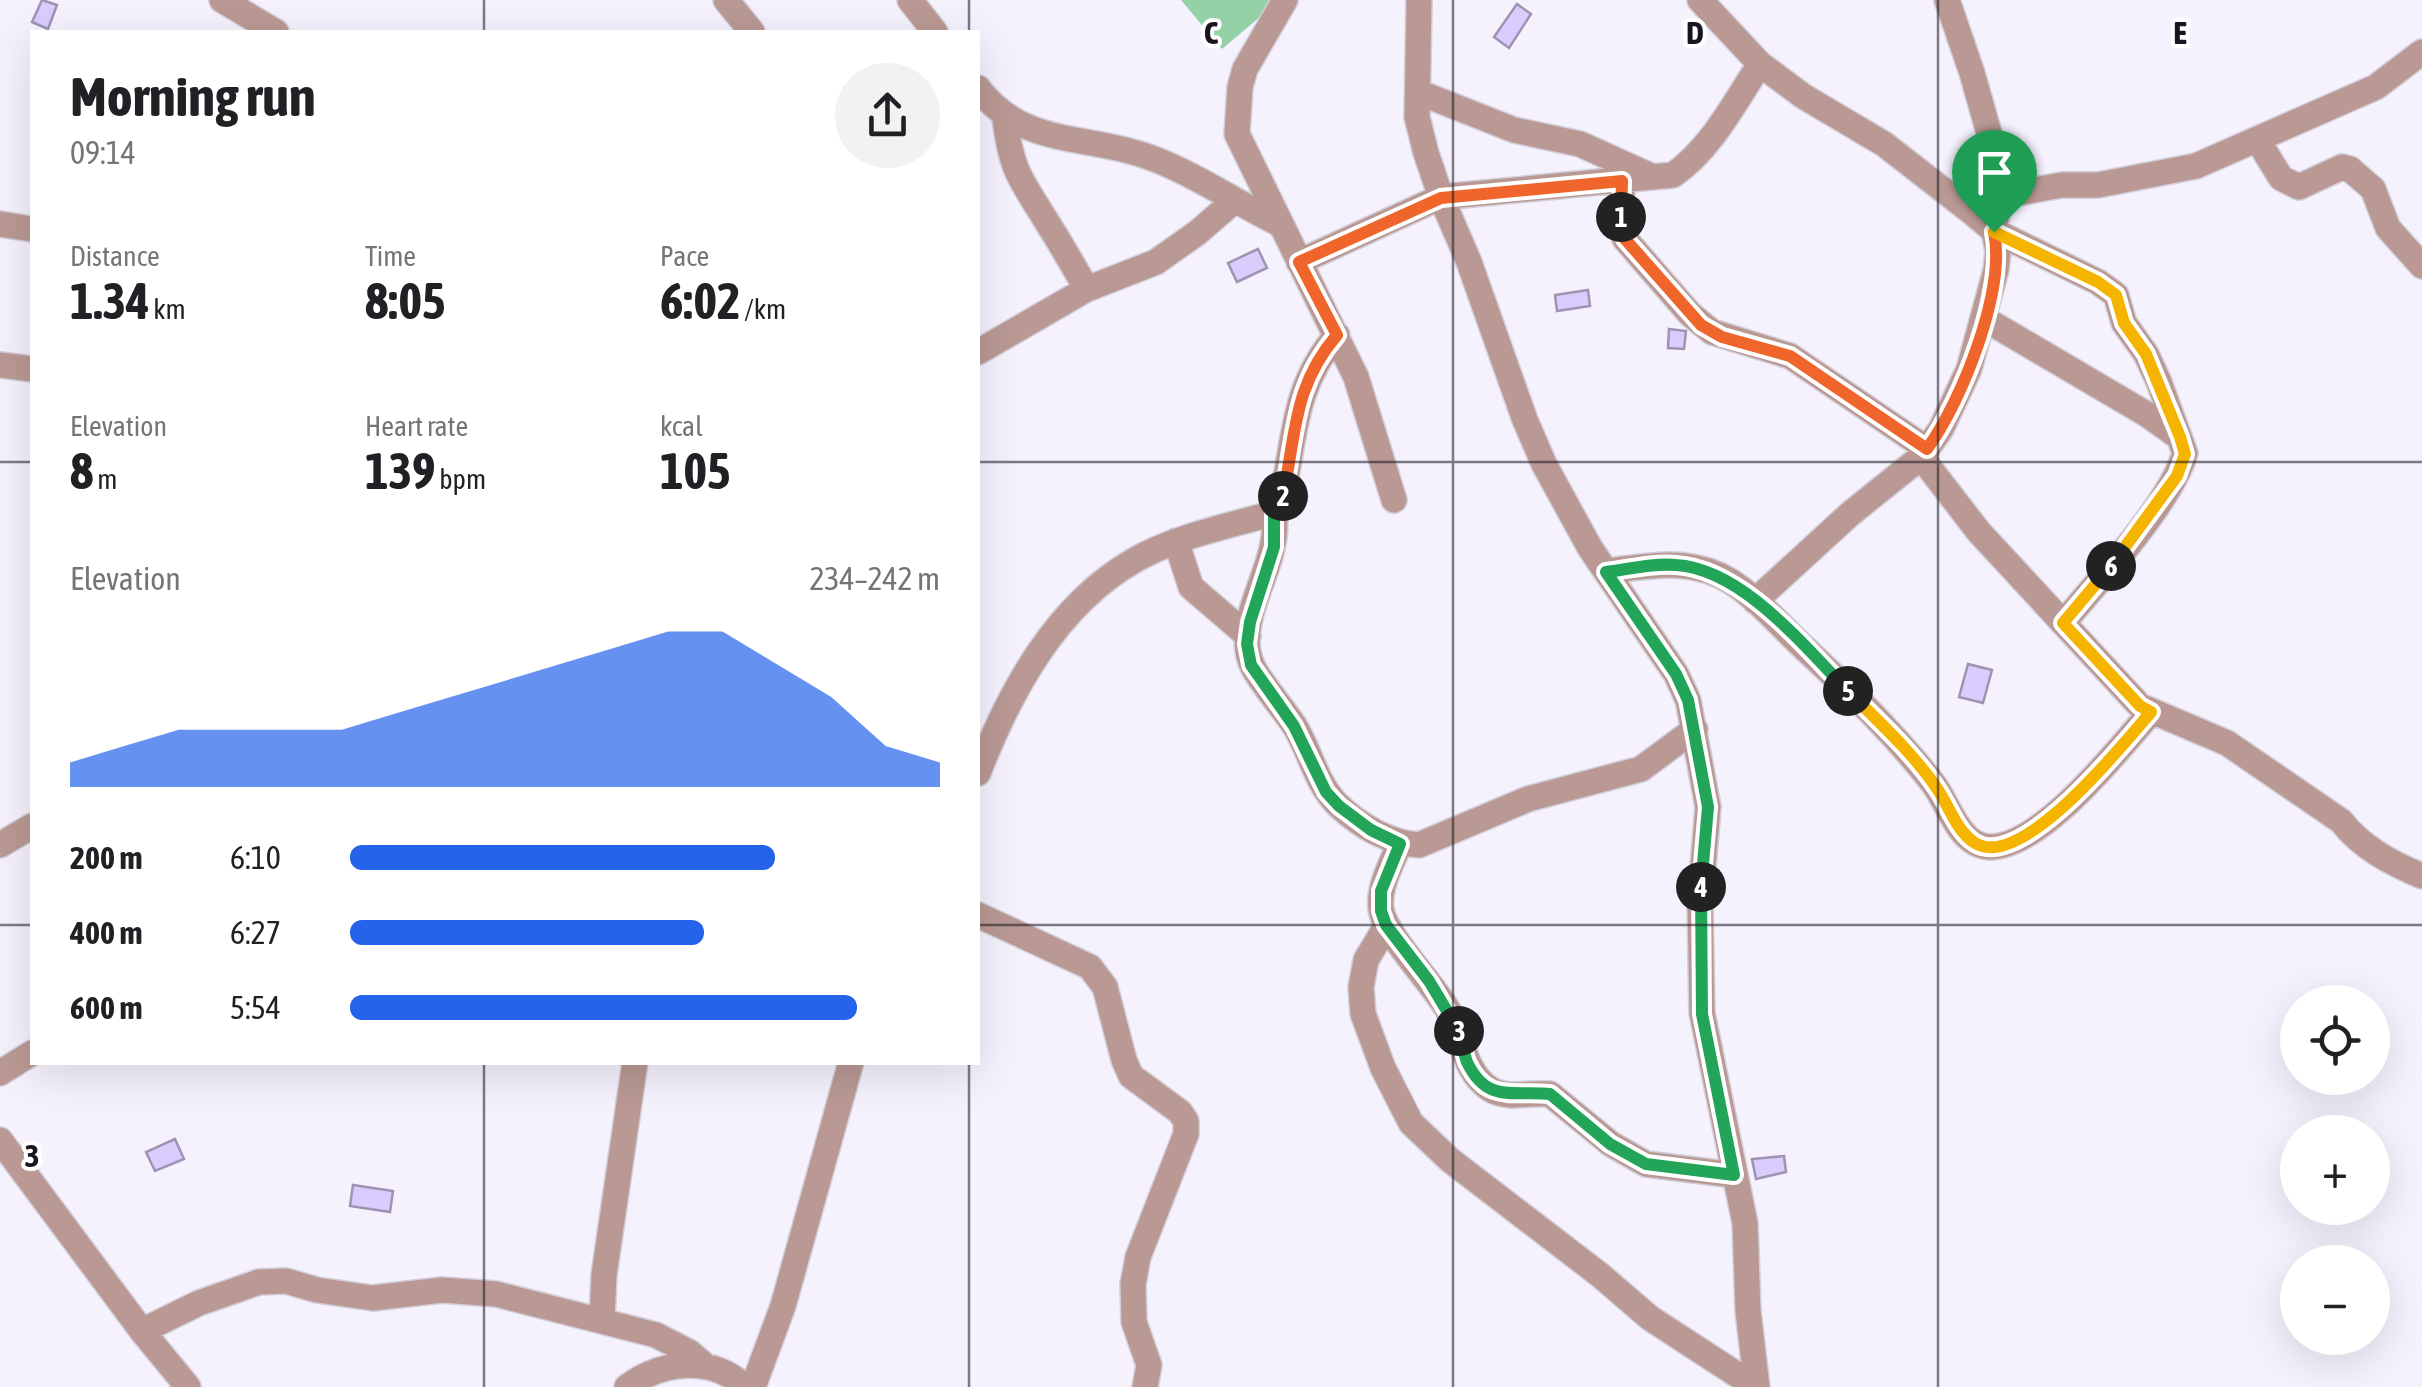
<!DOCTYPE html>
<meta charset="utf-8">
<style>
:root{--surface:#fff;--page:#f2f2f2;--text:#202124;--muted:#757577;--accent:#2563eb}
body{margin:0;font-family:"Asap Condensed",sans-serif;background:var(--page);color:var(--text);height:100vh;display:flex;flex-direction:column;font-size:38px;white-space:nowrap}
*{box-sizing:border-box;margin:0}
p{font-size:32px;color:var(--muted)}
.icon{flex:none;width:55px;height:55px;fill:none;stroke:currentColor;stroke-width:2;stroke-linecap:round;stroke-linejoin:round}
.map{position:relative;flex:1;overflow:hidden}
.details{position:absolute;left:30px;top:30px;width:950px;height:1035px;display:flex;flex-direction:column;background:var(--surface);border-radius:0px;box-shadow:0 10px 40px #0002}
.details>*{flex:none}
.controls{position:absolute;left:2280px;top:985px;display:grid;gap:20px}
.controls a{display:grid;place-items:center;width:110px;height:110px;border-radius:50%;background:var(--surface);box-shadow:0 10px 40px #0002;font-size:50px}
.pin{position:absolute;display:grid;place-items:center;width:85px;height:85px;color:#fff;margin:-102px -42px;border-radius:50% 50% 50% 0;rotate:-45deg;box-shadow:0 0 10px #0007}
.pin .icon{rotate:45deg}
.km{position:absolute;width:50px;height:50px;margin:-25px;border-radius:50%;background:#222;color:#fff;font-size:28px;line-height:50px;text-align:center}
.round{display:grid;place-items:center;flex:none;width:105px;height:105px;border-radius:52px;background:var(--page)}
.overview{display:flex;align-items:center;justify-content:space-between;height:170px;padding:0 40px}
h1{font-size:55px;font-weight:700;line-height:75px}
.stats{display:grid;grid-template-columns:repeat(3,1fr);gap:15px;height:170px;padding:10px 40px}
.stats div{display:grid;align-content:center}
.stats b{font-size:50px;font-weight:700}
.stats small{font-size:28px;font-weight:400}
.stats p{font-size:28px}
.chart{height:280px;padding:20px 40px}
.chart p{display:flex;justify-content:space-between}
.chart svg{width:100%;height:180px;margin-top:10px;fill:var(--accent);opacity:.7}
ul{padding:0 40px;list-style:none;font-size:32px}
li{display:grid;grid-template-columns:160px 120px 1fr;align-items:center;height:75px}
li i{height:25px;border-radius:12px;background:var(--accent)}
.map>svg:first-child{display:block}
.green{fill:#95d1a6}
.building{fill:#dbccfe;stroke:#9d94b2;stroke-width:2.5}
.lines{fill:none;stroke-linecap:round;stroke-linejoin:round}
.minor-casing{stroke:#d2cfda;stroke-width:28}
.minor{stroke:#ba9994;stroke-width:25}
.split-1-casing{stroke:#fff;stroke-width:20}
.split-2-casing{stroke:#fff;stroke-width:20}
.split-3-casing{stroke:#fff;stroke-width:20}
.split-4-casing{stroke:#fff;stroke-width:20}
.split-5-casing{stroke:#fff;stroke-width:20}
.split-6-casing{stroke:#fff;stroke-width:20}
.split-7-casing{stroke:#fff;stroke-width:20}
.split-1{stroke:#f0652b;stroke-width:12}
.split-2{stroke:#f0652b;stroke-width:12}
.split-3{stroke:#22a559;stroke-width:12}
.split-4{stroke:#22a559;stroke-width:12}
.split-5{stroke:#22a559;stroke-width:12}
.split-6{stroke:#f5b400;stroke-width:12}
.split-7{stroke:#f5b400;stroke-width:12}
.grid{fill:none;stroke:#181520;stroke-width:2.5;stroke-opacity:0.55}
.grid-label{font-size:32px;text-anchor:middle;font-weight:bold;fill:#181520;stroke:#fff;stroke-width:8;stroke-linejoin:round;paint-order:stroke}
</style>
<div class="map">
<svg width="2422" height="1387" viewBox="0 0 2422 1387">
<rect width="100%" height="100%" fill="#f5f2fe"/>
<path class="green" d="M1181,0h99l-58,49z"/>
<path class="building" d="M42,0l15,5 -9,24 -16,-7z
M1517,4l14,10 -22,34 -15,-11z
M1258,249l9,19 -30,14 -9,-19z
M1588,290l2,16 -33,5 -2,-16z
M1669,329l17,2 -2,18 -16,-1z
M1968,664l24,6 -9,33 -24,-6z
M175,1139l9,20 -29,12 -9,-19z
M1784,1156l2,16 -30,7 -4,-20z
M353,1185l40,6 -3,21 -40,-6z"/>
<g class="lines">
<g class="minor-casing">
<path id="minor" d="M222,0l54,32
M726,0l26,32
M910,0l25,32
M1285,0l-40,69 -5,18 -3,47 119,243 38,123
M1419,0l-2,117 9,36 15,44 28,65 56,158 19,44 46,84 86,126 12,26 20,107 -8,95 2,111 43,210 3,88 9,76
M1700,0l60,64 43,32 81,48 90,70 20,17 4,21 -2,18 -27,99 -28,60 -20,28 -71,57 -95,87
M1947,0l25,73 21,74 7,48 -6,36 104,51 18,13 8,28 22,31 13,28 26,71c-13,48 -88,130 -122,170
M978,88c45,59 105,46 168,68 42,14 91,47 132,67
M1418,92l96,38 66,14 73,33
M1005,118c6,55 18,64 45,109 13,20 24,41 37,62
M2257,139l24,39 18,9 43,-20 8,2 23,20 15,39 34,38
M1622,181l-1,48 4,10 65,75 22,18 78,24 137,93
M2000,196l62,-11h36l98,-19 180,-79 46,-35
M0,224l32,5
M1299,262l142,-65 232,-22c38,-26 62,-73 87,-111
M1983,318l165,97 31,22
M978,352l109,-63 69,-27 41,-29 37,-32
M0,365l32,4
M1921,457l58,75 161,174 87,37 114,78c21,27 50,42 81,55
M1274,513c6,45 -25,82 -27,126 0,10 2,21 7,30 11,19 27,37 40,56 16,25 22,59 44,80 22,21 51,38 81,40l109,-46 113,-30 54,-40
M1176,541l15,46 57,49
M1606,571c30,-3 62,-10 91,-3 15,3 30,10 42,19 22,16 41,38 61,57 46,43 93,88 132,138 17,21 26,64 58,65 52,0 129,-98 161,-135
M978,773c32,-82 78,-168 157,-213 42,-24 94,-34 139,-47l7,-10c14,-63 11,-116 56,-168
M1400,843c-8,20 -22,44 -19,66 3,24 52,75 67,101 15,27 15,61 42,79 18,11 40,3 60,5l61,50 35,20 88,11
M0,845l32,-19
M978,915l112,52 15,20 19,73 7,16 49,36 6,9v13l-48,123 -5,27 1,38 15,43 -4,22
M1387,925l-21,35 -5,27 2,27 20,54 28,55 39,37 150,115 50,43 106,69
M0,1073l32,-20
M0,1140l142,191 46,56
M602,1321l2,-46 31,-213
M142,1331l57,-28 60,-21 27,-1 31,9 56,8 69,-8 54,4 160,41 33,17 14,12
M627,1387c35,-26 85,-32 118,0
M753,1387l30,-81 68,-244"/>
</g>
<use href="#minor" class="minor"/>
</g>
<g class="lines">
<g class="split-1-casing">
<path id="split-1" d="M1621,217l4,22 76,86 21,12 68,19 137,93c35,-48 79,-159 67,-217"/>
</g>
<g class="split-2-casing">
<path id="split-2" d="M1283,496c13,-62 10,-110 54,-161l-38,-73 142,-64 181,-17 -1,36"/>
</g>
<g class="split-3-casing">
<path id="split-3" d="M1283,496l-9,17v34l-24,75 -3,22 4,21 43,61 32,66 13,14 32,24 29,14 -19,47v20l5,14 43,56 30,50"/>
</g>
<g class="split-4-casing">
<path id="split-4" d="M1459,1031c4,10 4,21 8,31 20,42 46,28 83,32l60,50 36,20 88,11 -32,-161 -1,-127"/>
</g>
<g class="split-5-casing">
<path id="split-5" d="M1701,887l7,-80 -20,-107 -12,-26 -70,-102c23,-3 48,-9 70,-7 66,4 127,80 172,126"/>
</g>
<g class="split-6-casing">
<path id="split-6" d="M1848,691c30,30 64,61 88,96 13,18 20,44 39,56 47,29 149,-100 176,-131l-11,-6 -77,-83 48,-57"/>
</g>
<g class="split-7-casing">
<path id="split-7" d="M1994,232l104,50 18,13 8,28 22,31 34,83 5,17 -8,22 -66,90"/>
</g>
<use href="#split-1" class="split-1"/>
<use href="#split-2" class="split-2"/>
<use href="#split-3" class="split-3"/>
<use href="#split-4" class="split-4"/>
<use href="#split-5" class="split-5"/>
<use href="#split-6" class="split-6"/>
<use href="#split-7" class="split-7"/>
</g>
<path class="grid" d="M484,0v32M969,0v32M1453,0v1387M1938,0v1387M0,462h32M978,462h1444M0,925h32M978,925h1444M484,1062v325M969,1062v325"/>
<g class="grid-label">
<text x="1211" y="44">C</text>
<text x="1695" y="44">D</text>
<text x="2180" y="44">E</text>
<text x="32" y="1167">3</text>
</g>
</svg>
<div class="controls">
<a><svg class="icon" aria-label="locate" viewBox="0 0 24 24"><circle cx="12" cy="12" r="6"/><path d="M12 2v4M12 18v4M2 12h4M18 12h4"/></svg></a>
<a>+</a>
<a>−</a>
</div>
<div class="pin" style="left:1994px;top:232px;background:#1e9e55"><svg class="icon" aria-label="arrive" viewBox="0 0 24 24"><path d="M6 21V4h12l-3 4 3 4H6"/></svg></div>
<b class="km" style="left:1621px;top:217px">1</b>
<b class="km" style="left:1283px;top:496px">2</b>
<b class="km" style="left:1459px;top:1031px">3</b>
<b class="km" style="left:1701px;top:887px">4</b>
<b class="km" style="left:1848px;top:691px">5</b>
<b class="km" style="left:2111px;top:566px">6</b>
<section class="details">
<div class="overview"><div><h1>Morning run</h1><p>09:14</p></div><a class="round"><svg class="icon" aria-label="share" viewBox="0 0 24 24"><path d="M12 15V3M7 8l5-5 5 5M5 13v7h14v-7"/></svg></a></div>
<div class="stats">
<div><p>Distance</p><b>1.34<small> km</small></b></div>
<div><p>Time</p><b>8:05</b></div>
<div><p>Pace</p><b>6:02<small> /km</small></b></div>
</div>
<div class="stats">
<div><p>Elevation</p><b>8<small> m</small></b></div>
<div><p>Heart rate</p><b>139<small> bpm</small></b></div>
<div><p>kcal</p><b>105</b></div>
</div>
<div class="chart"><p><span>Elevation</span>234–242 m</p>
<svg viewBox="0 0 160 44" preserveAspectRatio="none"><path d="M0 44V38L10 34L20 30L30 30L40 30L50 30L60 26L70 22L80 18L90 14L100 10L110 6L120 6L130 14L140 22L150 34L160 38V44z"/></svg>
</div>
<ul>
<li><b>200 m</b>6:10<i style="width:72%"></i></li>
<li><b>400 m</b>6:27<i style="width:60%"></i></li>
<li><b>600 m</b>5:54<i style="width:86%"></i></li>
</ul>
</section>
</div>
